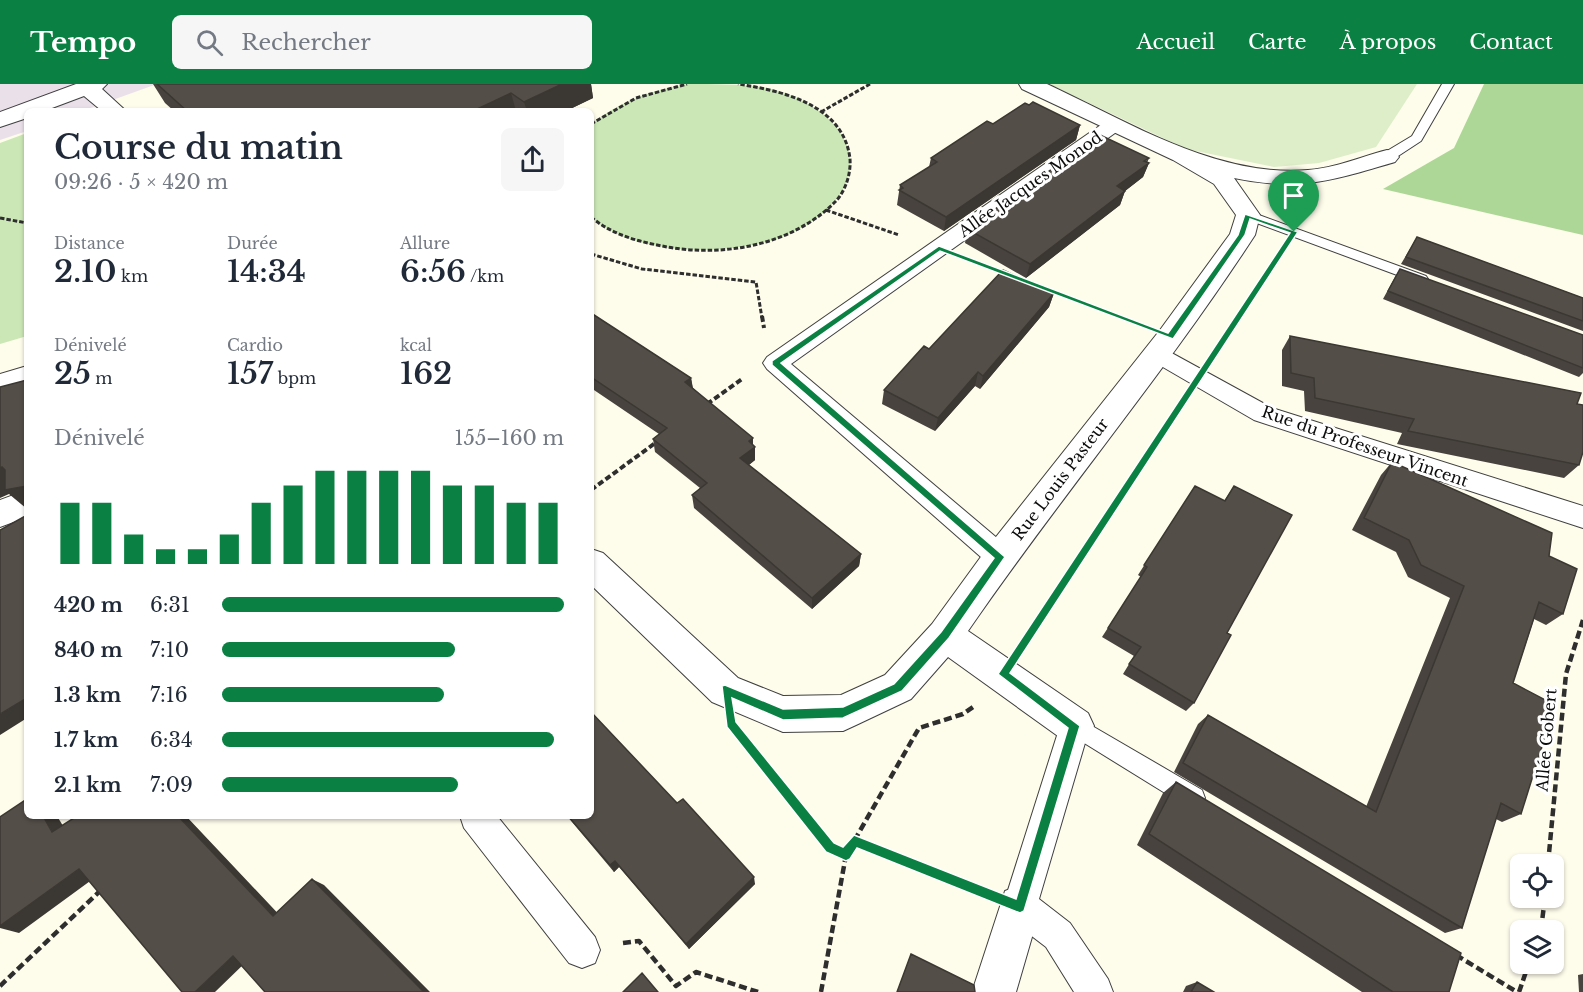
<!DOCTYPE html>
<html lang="fr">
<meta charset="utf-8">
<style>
:root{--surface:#fff;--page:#f6f6f7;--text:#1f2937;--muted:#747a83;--accent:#0b8043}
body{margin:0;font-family:"Libre Baskerville",serif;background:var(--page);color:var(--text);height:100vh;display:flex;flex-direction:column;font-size:22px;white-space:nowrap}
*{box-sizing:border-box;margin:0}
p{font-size:20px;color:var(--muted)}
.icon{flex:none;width:33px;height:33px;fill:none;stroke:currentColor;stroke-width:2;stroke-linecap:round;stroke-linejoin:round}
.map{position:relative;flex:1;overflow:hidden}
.details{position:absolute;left:24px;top:24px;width:570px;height:711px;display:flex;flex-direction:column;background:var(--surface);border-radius:9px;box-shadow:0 2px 4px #0004}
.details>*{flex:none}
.controls{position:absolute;left:1510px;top:770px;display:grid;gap:12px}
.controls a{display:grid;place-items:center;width:54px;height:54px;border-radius:9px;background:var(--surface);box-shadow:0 2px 4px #0004;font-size:30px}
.pin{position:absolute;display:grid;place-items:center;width:51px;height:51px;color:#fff;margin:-62px -26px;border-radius:50% 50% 50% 0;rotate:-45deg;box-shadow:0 0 6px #0007}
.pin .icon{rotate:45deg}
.round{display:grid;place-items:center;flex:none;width:63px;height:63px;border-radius:9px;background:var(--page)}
.head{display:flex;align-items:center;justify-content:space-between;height:102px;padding:0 30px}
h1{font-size:33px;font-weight:600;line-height:45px}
.figures{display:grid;grid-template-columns:repeat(3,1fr);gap:9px;height:102px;padding:6px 30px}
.figures div{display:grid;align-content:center}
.figures b{font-size:30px;font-weight:600}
.figures small{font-size:16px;font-weight:400}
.figures p{font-size:16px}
.chart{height:168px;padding:12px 30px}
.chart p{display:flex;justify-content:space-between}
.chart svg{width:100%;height:108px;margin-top:6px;stroke:var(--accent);stroke-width:6}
ul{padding:0 30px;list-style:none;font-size:20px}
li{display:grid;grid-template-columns:96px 72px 1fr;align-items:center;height:45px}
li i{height:15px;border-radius:8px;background:var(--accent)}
header{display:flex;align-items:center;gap:36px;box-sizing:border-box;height:84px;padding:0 30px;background:var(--accent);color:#fff}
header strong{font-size:28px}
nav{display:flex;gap:33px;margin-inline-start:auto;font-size:21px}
.search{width:420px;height:54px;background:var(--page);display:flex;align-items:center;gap:15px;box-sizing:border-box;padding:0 21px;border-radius:9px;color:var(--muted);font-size:22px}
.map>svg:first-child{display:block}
.industrial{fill:#eae0ea}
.green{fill:#cbe7b6}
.forest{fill:#add796}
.pitch{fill:#ddeec8}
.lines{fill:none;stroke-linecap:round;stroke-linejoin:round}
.service-casing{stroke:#3f3f3f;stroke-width:2}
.pedestrian-casing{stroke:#3f3f3f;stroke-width:2}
.minor-casing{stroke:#3f3f3f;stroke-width:2}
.path-far2{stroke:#2e2e2e;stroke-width:3;stroke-dasharray:4.5 2;stroke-linecap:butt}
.path-far1{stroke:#2e2e2e;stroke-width:4;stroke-dasharray:6 3;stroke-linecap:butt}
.path{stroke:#2e2e2e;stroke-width:4.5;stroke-dasharray:8 4;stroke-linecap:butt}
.service{fill:#fff;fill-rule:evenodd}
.pedestrian{fill:#fff;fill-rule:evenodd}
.minor{fill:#fff;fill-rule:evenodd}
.wall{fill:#48433e}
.shaded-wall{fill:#3b3732}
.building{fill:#544e48;stroke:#3b3732;stroke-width:1.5}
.route{fill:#0b8043;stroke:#fff;stroke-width:1.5;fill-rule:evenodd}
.labels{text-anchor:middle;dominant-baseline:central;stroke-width:6;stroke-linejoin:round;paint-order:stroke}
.street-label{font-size:16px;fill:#0c0c0c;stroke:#fff}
</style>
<header>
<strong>Tempo</strong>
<div class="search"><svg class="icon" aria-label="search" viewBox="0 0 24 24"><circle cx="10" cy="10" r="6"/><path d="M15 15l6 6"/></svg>Rechercher</div>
<nav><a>Accueil</a><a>Carte</a><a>À propos</a><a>Contact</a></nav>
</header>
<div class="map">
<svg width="1583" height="908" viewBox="0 0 1583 908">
<rect width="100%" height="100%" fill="#fefceb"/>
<path class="industrial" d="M0,0h157l-75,27h-55v20l-27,9z"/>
<path class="green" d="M687,0c27,0 55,0 81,4 68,16 118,76 50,129 -37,30 -94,35 -139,32 -29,-3 -66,-11 -88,-32v-93c32,-24 57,-32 96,-40z
M27,49v203l-27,8v-201z"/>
<path class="forest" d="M1484,0h99v151l-200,-46 71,-41z"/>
<path class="pitch" d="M1049,0h368l-41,63 -57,16 -45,4 -88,-18z"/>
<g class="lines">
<g class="service-casing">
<path id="service" d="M1442,0h12l-33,57 -29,19h-10v-6l30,-18z
M1248,127l178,65 2,3 -2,3h-10l-173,-64 -2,-3z
M1075,632l127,74 3,8 -3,8 -8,3 -8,-3 -118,-73 -3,-7 3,-7z"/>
</g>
<g class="pedestrian-casing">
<path id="pedestrian" d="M1115,34l9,6 -2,4 -331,236 219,185 4,8 -4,8 -10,4 -10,-4 -223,-196 -4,-6 4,-6 341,-237z
M1157,261l115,63 311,98v22l-329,-108 -105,-61 -4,-6 4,-6z
M1075,627l11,5 4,10 -51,173 31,24 38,56 5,13h-39l-28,-45 -38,-29 -5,-12 57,-180 4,-10z
M460,732h37l98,121 5,13 -5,13 -13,5 -13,-5 -105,-135z"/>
</g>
<g class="minor-casing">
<path id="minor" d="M76,0h31l-5,5 24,22h-24l-18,-15 -40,15h-17v7l-27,9v-15z
M1019,0h28c80,37 170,94 261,86 27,-2 52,-13 79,-20l8,2 4,5 -4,5c-62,18 -95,30 -161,16l26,37 -5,20c-89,137 -195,262 -287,396l120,82 6,13 -6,13 -13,5 -13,-5 -114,-82 -37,42 -55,26 -13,6 -60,1 -71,-30 -121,-117v-36l12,4 135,125 45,18 58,-1 44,-20 47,-51 56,-77 172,-217 70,-96 6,-19 -22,-31 -41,-24 -151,-71z
M27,282v22l-27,8v-22z
M27,406v27l-27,10v-27z
M1020,801l15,6 6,15 -25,86h-44l33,-101z"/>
</g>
<path class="path-far2" d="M821,28l49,-28
M591,40l45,-26 51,-14
M826,126l73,25
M591,133c20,17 45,24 71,29 59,12 130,0 174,-45 10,-11 15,-28 14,-42 -6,-54 -67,-68 -112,-75
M0,134l27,5
M591,170l51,15 114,13 6,36
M977,179l29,11
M1038,202l84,32
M1237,234l40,-61"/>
<path class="path-far1" d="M762,232l2,12
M1118,232l17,7
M1217,264l21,-32
M707,320l35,-25
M591,406l67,-49
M1042,531l138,-210"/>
<path class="path" d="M1026,555l17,-26
M749,663l81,101 16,7
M854,757l125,49
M1548,780l18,-190 17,-54
M1541,846l4,-33
M623,859l16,-2 37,45 20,-14 62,20
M1456,871l61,37
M0,902l101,-96
M821,908l25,-137 73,-127 44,-14 10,-7
M1519,908l10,-29"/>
<use href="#service" class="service"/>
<use href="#pedestrian" class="pedestrian"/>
<use href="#minor" class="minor"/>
</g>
<path class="wall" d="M153,0h438l2,14 -27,13h-392l-9,-8z
M993,40l87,1 -4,15 -132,91 -47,-26 3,-20 29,-18 2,-9z
M1147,78l2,1 -6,14 -18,14 -5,14 -94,73 -61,-35 2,-14z
M1417,153l166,61v33l-182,-67z
M1400,185l183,99v5l-4,4 -196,-78 12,-22z
M1054,209l-5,14 -69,82 -5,-3 -40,45 -53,-27 2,-14 45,-41z
M591,229l100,65 2,10 60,58 2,14 -6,5 112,89 -2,12 -47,43 -118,-101 -2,-13 8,-7 -45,-36 -2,-13 6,-5 -68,-46z
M1290,252l287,68 2,61 -15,13 -167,-34 5,-11 -97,-22 -1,-20 -22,-5v-36z
M1392,378l157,94 14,58 -17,11 -12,-6 -21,64 8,131 -19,8 -6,-3 -34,109 -17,5 -271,-161 24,-48 10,-9 158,92 84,-209 -42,-21 -12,-25 -44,-22 29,-55z
M1195,402l29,15 10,-15 -7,147 -33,70 -8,8 -63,-37 11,-18 -32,-19 39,-60 -3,-2z
M1176,698l273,210h-87l-225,-147 26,-52z
M677,719l78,81 -66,65 -70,-82 -5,5 -47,-56h24z
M1583,890v18h-4l-1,-17z
M1197,898l17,10h-31l3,-6z"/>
<path class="shaded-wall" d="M562,0h29l2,14 -27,13h-39l-3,-9z
M511,9l5,18h-43z
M1080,41l-4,15 -132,91 2,-14z
M1149,74l-3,7 3,-2 -6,14 -18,14 -5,14 -94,73 4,-14z
M1054,209l-5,14 -69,82 3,-13z
M978,288l-3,14 -40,45 3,-13z
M691,294l2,13 -8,-9z
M753,354v10l2,-1v13l-14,11 -1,-13 9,-17z
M2,383l25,19v23l-18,-15 -9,4v-30z
M861,470l-2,12 -47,43v-11z
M27,614v20l-27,17v-21z
M43,732h14l14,23 -19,-7z
M178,732h8l100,106 -13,-6z
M615,777l4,6 -5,5 -4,-7z
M79,785l18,7 -78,57 -19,-5v-2z
M754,793l1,7 -66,65 -3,-5z
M312,795l12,6 106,107h-6z
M233,872l15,4 -33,32h-20z"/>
<path class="building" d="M157,0h405l-38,18 -13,-9 -38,18h-286z
M1033,18l47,23 -134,92 -47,-27 4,-2 -3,-3 37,-23 -6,-4 56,-37 6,3 32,-21 4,2z
M1100,51l49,23 -5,3 5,2 -32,23 8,5 -95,73 -63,-35z
M1417,153l166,61v23l-177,-64z
M1400,185l183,66v33l-195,-77z
M1003,186l51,23 -71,83 -5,-4 -40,46 -54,-28 40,-44 5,3z
M591,229l100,65 -6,4 68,56 -4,3 6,6 -15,11 121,96 -49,44 -120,-103 15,-12 -54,-44 14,-11 -76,-51z
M1290,252l291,57 -4,11 6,1v47l-4,13 -171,-34 6,-12 -99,-21 -1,-20 -23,-5z
M27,296v106l-22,4v-20l-3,-3 -2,1v-81z
M1392,378l160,71 -3,23 28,13 -14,45 -24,-12 -26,81 42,22 -34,109 -20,-11 -39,125 -279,-165 25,-48 168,97 88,-226 -43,-21 -12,-25 -45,-22z
M1195,402l30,15 9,-15 58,29 -65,118 4,2 -37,68 -65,-39 12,-17 -33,-19 39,-61 -3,-2z
M27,431v183l-27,16v-184z
M591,628l86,91 6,-4 71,78 -68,67 -71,-83 -5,4 -42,-49h23z
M1176,698l285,171 -12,39h-56l-244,-158z
M27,715v17h16l9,16 25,-16h101l95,100 39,-37 112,113h-159l-32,-36 -38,36h-13l-103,-123 -79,57v-109z
M911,870l63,31 1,7h-78z
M642,889l16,19h-35z
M1197,898l17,10h-23z"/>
<path class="route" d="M1245,130l53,18 -288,441 70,53 -56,185 -4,2 -163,-65 -7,11 -4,2 -20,-9 -99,-125 -5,-41 3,-1 58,24 60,-2 51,-23 47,-52 53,-74 -222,-193v-4l167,-115 229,87 70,-98zM1250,135l40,14 -292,441 70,54 -52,171 -162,-64 -11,12 -9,-4 -98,-121 -4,-24 51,22 60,-2 59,-27 47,-53 56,-81 -224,-194 159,-112 233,88 72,-104z"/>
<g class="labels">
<g class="street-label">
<text transform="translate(1030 100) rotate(-35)">Allée Jacques Monod</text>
<text transform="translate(1365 362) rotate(19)">Rue du Professeur Vincent</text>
<text transform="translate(1060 395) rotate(-53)">Rue Louis Pasteur</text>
<text transform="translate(1546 656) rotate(-85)">Allée Gobert</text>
</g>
</g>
</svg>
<div class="controls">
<a><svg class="icon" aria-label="locate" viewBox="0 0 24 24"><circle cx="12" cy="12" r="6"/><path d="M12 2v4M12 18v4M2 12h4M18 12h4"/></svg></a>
<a><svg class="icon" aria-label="layers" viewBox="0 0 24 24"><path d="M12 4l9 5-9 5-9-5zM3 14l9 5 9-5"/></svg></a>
</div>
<div class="pin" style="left:1294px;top:148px;background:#1e9e55"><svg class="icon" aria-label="arrive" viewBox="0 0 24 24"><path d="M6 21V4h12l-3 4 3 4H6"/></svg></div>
<section class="details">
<div class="head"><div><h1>Course du matin</h1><p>09:26 · 5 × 420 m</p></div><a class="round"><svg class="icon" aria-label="share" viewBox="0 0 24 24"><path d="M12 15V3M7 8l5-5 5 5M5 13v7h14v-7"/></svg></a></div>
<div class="figures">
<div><p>Distance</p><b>2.10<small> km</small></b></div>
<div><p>Durée</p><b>14:34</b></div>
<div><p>Allure</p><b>6:56<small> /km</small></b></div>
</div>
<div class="figures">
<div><p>Dénivelé</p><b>25<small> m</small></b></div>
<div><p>Cardio</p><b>157<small> bpm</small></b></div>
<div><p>kcal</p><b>162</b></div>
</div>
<div class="chart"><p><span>Dénivelé</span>155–160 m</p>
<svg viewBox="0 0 160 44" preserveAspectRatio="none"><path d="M5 44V19M15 44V19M25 44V32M35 44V38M45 44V38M55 44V32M65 44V19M75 44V12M85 44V6M95 44V6M105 44V6M115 44V6M125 44V12M135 44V12M145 44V19M155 44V19"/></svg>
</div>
<ul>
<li><b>420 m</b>6:31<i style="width:100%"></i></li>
<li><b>840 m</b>7:10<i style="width:68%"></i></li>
<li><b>1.3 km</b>7:16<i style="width:65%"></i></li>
<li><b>1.7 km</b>6:34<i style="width:97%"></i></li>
<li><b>2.1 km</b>7:09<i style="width:69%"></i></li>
</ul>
</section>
</div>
